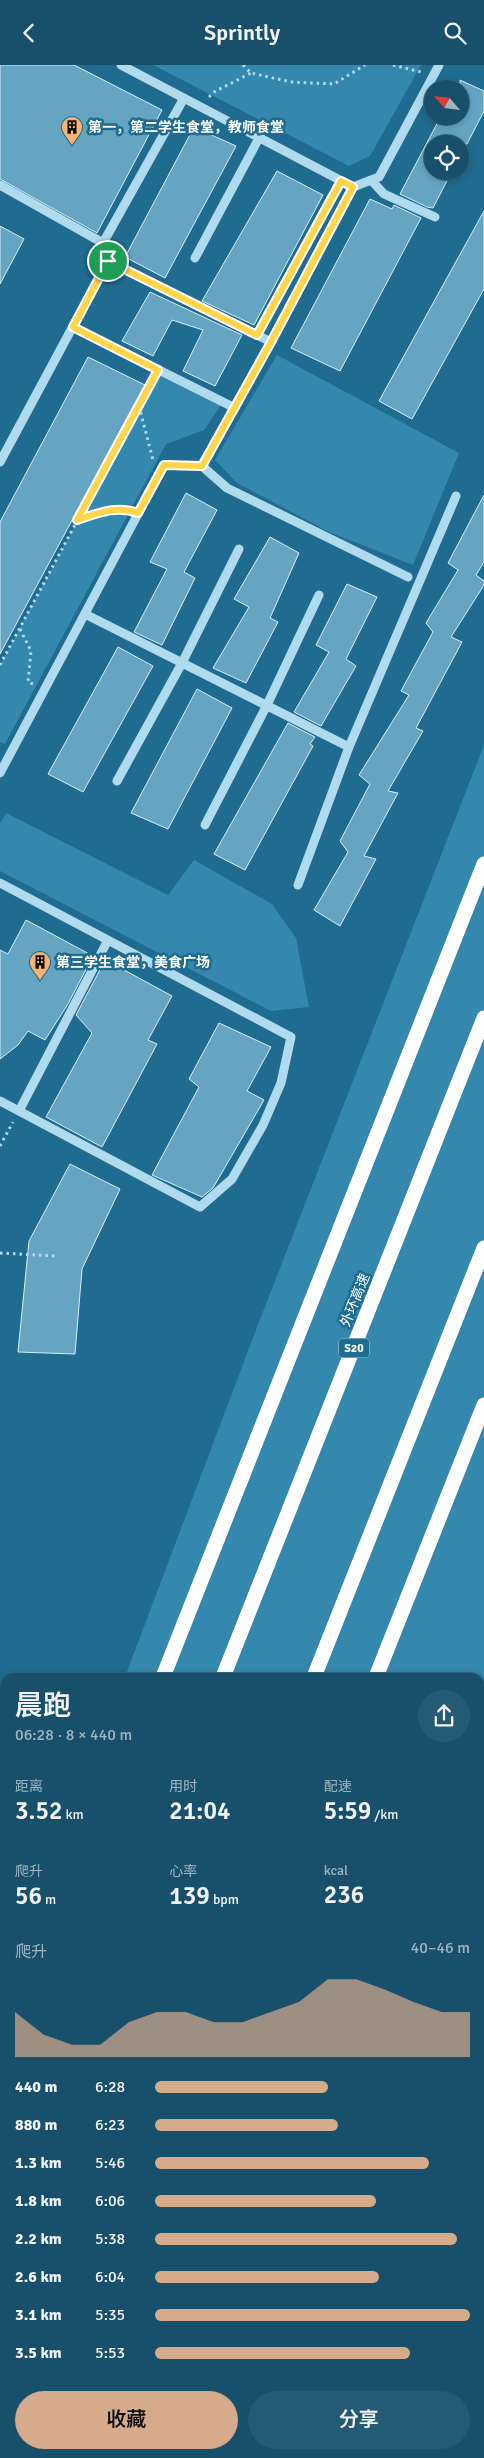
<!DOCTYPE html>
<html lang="zh">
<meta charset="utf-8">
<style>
:root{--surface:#18506c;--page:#255a74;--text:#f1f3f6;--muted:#9fb5c2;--line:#36677f;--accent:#d6ab8b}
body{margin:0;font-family:Signika,"Noto Sans SC",sans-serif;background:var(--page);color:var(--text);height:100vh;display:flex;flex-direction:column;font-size:19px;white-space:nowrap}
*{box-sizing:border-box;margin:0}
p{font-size:16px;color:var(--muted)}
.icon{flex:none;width:28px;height:28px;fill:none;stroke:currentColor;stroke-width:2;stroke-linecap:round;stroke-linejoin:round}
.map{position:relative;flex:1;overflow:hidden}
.details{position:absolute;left:0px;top:1608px;width:485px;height:786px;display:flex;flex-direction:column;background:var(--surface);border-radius:15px 15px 0 0;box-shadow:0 2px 8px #0003,0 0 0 1px var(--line)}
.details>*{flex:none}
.needle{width:32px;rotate:298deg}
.fabs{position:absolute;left:424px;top:15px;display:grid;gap:10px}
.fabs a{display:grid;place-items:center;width:45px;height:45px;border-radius:50%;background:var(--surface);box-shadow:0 2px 8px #0003,0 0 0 1px var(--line);font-size:25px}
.pin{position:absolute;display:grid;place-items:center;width:42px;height:42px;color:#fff;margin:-21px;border:2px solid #fff;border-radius:50%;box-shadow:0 1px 5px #0007}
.round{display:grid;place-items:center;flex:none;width:52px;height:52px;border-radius:26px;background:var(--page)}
.head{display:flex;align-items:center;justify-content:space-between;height:85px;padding:0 15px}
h1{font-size:28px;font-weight:600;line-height:38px}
.metrics{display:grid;grid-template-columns:repeat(3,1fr);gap:8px;height:85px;padding:5px 15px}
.metrics div{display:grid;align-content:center}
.metrics b{font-size:25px;font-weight:600}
.metrics small{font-size:14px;font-weight:400}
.metrics p{font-size:14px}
.chart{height:140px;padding:10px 15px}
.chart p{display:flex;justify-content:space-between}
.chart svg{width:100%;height:90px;margin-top:5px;fill:var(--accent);opacity:.7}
.cta{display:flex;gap:10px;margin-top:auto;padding:10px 15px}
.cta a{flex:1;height:58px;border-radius:30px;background:var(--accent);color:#111;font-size:20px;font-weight:600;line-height:58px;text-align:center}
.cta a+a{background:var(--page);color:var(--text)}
ul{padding:0 15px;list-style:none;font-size:16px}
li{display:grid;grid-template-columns:80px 60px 1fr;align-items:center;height:38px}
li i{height:12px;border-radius:6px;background:var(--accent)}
header{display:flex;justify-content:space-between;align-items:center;height:65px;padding:0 15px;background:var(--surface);font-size:22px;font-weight:600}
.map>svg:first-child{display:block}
.green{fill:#3487ad}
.building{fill:#66a5c2;stroke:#d6eef9}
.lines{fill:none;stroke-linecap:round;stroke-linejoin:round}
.path{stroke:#b0daed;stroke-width:3;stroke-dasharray:2.5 4;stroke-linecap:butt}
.minor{stroke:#b0daed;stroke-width:9}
.highway{stroke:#fff;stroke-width:15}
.route-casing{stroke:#fff;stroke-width:10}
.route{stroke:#ffd54a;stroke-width:6}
.labels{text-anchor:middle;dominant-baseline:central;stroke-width:5;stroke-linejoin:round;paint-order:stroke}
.shield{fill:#206b90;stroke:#bcd3de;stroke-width:1}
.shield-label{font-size:12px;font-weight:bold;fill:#fff}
.poi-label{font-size:14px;font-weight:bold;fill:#fff;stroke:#206b90;text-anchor:start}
.street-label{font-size:14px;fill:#fff;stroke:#206b90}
</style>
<header><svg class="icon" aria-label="back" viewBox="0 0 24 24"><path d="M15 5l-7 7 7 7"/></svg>Sprintly<svg class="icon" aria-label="search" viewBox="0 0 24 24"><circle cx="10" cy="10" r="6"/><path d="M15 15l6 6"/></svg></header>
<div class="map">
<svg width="484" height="2393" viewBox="0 0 484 2393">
<rect width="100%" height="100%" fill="#206b90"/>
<path class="green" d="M153,0h268l-51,91 -21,10z
M277,290l182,98 -46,112 -84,-33 -92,-49 -22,-23z
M158,305l65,32 -19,28 -38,14 -161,300 -5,-2v-77z
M484,680v1443l-4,10v-521h-355l132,-350z
M6,748l162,82 26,-35 78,44 24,34 13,69 -38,4 -271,-140v-48z
M5,1931v458h373l-2,4h-376v-449z
M480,2220l4,2v86l-3,8z"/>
<path class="building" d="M0,0h74l88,45 -65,123 -97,-54z
M460,15l24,11v20l-17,33h-35v27h20l-19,37 -6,-1 -27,-13 41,-78h19z
M194,62l42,19 -71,132 -40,-21z
M277,106l46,24 -69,130 -52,-24z
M370,134l22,10 2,-4 27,13 -81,153 -49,-23z
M484,146v78l-72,130 -33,-18z
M0,161l24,13 -24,45z
M150,227l92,43 -27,51 -32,-15 20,-41 -31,-10 -19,36 -31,-15z
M88,292l57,28 -145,269v-132z
M186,428l31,17 -33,62 11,6 -33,67 -28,-13 33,-63 -17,-7z
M484,430v67l-8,13 8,6v4l-33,52 11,5 -46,86 7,3 -35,60 10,2 -34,63 12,3 -36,67 -26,-16 34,-58 -8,-11 30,-57 -11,-9 50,-80 -8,-4 32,-59 -7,-9 32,-53 -10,-7z
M270,472l29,16 -29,65 8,4 -32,61 -33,-15 36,-61 -15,-8z
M347,519l30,13 -31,62 10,7 -35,60 -27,-14 35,-60 -13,-7z
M118,582l35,19 -70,126 -35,-18z
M197,624l35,19 -64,121 -37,-16z
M288,658l27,14 -5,7 3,2 -68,124 -31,-16z
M26,855l67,36 -25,48 -23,36 -17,-9 -10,14 -18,14v-109l8,4z
M104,897l10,5 1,-2 57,31 -24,44 9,4 -55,103 -56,-30 46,-84 -16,-18z
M219,958l52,24 -24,44 17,9 -51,88 -11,9 -50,-22 47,-88 -10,-8z
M70,1099l50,25 -38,80 -7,85 -57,-2 11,-111z"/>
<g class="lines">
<path class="path" d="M243,0l8,8 40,9 43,2 31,-19
M393,0l28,7
M209,32l5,-5 37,-19
M139,341l14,54
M78,455l33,-10 16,-1
M20,564l11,22 -3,31 5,2
M0,600l153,-286
M0,1081l13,-24
M0,1188l55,3
M480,2303l4,1"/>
<path class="minor" d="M121,0l232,122
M371,115l13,14 51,23
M0,120l103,58
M195,193l64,-120
M108,196l163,81
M73,262l162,81
M257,270l84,-154
M0,397l108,-201 -5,-18 81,-145
M202,401l25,22 181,89
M85,549l264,133
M0,708l164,-308 38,1 69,-124 82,-155 26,-10 60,-112
M117,716l65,-118 57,-114
M205,760l62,-120 52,-110
M0,818l291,154 -10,46 -18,42 -31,54 -32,28 -200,-106
M298,820l51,-138 107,-251
M19,1046l89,-171
M480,2365l4,-10
M468,2393l2,-4"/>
<path class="highway" d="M163,1612l321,-813
M223,1612l261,-659
M314,1612l170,-429
M376,1612l108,-272
M0,2027l5,-13
M0,2176l5,-12
M5,2393l2,-4
M69,2393l2,-4"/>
</g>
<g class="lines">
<g class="route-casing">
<path id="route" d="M341,116l12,6 -82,155 -69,124 -38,-1 -26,48c-21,-8 -40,0 -61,7l81,-150 -85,-43 35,-66 149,74z"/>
</g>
<use href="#route" class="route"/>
</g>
<defs>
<g id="building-pin" transform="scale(1.125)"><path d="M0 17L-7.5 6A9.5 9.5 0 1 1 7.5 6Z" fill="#fab271" stroke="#206b90"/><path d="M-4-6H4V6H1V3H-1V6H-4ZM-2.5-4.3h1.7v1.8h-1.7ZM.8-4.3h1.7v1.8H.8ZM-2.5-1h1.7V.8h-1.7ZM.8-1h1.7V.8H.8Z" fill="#111"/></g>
</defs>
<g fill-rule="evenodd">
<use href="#building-pin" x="72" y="62"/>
<use href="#building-pin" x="40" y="897"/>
</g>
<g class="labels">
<rect class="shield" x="339" y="1273.5" width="30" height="19" rx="4"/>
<g class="shield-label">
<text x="354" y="1283">S20</text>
</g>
<g class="poi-label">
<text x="88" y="62">第一，第二学生食堂，教师食堂</text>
<text x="56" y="897">第三学生食堂，美食广场</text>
</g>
<g class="street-label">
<text transform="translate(355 1235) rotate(-68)">外环高速</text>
</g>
</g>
</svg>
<div class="fabs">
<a><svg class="needle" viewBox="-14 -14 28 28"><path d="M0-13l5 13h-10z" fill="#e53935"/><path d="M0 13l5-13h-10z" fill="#9fb5c2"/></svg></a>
<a><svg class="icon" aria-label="locate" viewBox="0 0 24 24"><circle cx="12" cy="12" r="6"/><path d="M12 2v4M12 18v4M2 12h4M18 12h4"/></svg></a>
</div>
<div class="pin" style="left:108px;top:196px;background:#1e9e55"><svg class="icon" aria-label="arrive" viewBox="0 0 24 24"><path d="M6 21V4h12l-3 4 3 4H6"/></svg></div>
<section class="details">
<div class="head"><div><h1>晨跑</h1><p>06:28 · 8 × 440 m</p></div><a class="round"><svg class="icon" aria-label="share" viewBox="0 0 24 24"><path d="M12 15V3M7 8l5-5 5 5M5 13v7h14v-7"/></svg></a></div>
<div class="metrics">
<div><p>距离</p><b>3.52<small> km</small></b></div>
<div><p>用时</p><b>21:04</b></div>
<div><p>配速</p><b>5:59<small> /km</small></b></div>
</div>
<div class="metrics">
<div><p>爬升</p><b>56<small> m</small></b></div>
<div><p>心率</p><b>139<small> bpm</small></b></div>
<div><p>kcal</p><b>236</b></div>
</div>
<div class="chart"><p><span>爬升</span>40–46 m</p>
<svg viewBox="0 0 160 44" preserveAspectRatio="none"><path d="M0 44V22L10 33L20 38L30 38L40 27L50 22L60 22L70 27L80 27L90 22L100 17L110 6L120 6L130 11L140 17L150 22L160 22V44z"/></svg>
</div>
<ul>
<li><b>440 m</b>6:28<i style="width:55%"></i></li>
<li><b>880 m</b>6:23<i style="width:58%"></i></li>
<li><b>1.3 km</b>5:46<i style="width:87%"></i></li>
<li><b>1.8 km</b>6:06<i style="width:70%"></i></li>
<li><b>2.2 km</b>5:38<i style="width:96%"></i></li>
<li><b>2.6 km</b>6:04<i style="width:71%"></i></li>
<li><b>3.1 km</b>5:35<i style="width:100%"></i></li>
<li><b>3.5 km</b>5:53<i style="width:81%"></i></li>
</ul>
<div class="cta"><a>收藏</a><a>分享</a></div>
</section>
</div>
